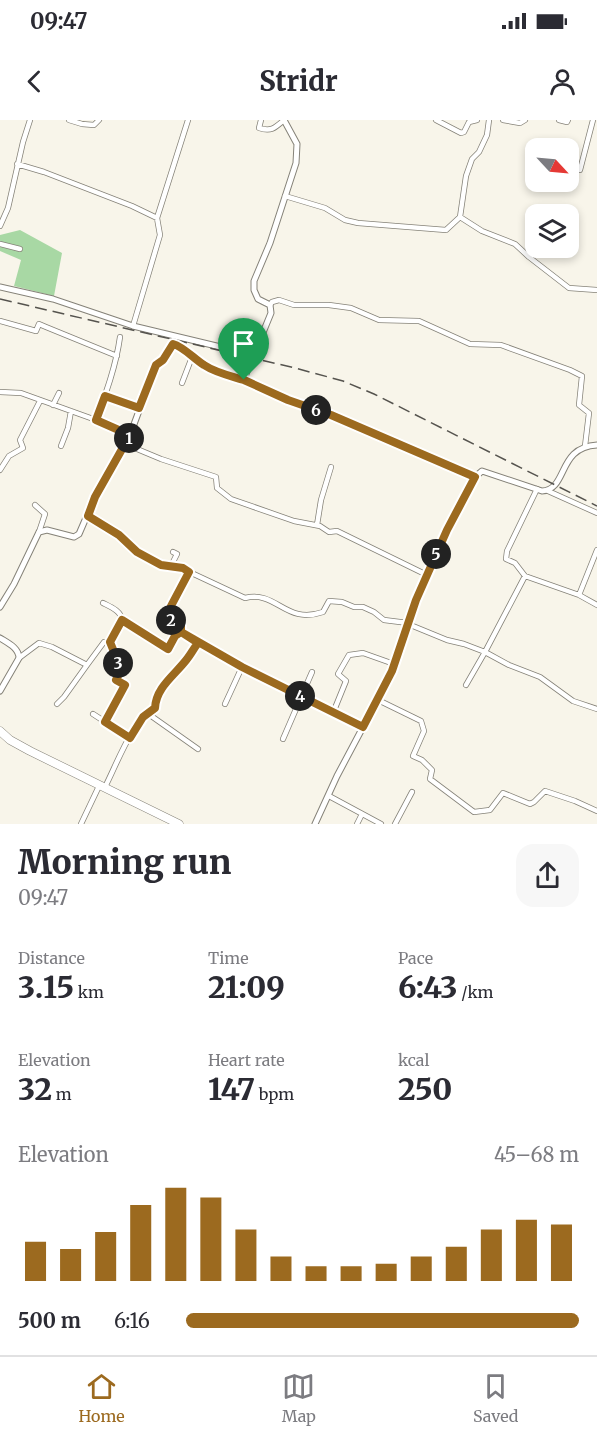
<!DOCTYPE html>
<meta charset="utf-8">
<style>
:root{--surface:#fff;--page:#f7f7f7;--text:#2b2b33;--muted:#7c7c81;--line:#e1e1e2;--accent:#9c6a1f}
body{margin:0;font-family:Merriweather,serif;background:var(--page);color:var(--text);height:100vh;display:flex;flex-direction:column;font-size:22px;white-space:nowrap}
*{box-sizing:border-box;margin:0}
p{font-size:20px;color:var(--muted)}
.icon{flex:none;width:33px;height:33px;fill:none;stroke:currentColor;stroke-width:2;stroke-linecap:round;stroke-linejoin:round}
.map{position:relative;height:704px;overflow:hidden}
.drawer{display:flex;flex-direction:column;background:var(--surface);flex:1}
.drawer>*{flex:none}
.needle{width:39px;rotate:116deg}
.buttons{position:absolute;left:525px;top:18px;display:grid;gap:12px}
.buttons a{display:grid;place-items:center;width:54px;height:54px;border-radius:12px;background:var(--surface);box-shadow:0 3px 9px #0003;font-size:30px}
.pin{position:absolute;display:grid;place-items:center;width:51px;height:51px;color:#fff;margin:-62px -26px;border-radius:50% 50% 50% 0;rotate:-45deg;box-shadow:0 0 6px #0007}
.pin .icon{rotate:45deg}
.km{position:absolute;width:30px;height:30px;margin:-15px;border-radius:50%;background:#222;color:#fff;font-size:16px;line-height:30px;text-align:center}
.round{display:grid;place-items:center;flex:none;width:63px;height:63px;border-radius:18px;background:var(--page)}
.headline{display:flex;align-items:center;justify-content:space-between;height:102px;padding:0 18px}
h1{font-size:33px;font-weight:800;line-height:45px}
.stats{display:grid;grid-template-columns:repeat(3,1fr);gap:9px;height:102px;padding:6px 18px}
.stats div{display:grid;align-content:center}
.stats b{font-size:30px;font-weight:800}
.stats small{font-size:16px;font-weight:400}
.stats p{font-size:16px}
.chart{height:168px;padding:12px 18px}
.chart p{display:flex;justify-content:space-between}
.chart svg{width:100%;height:108px;margin-top:6px;stroke:var(--accent);stroke-width:6}
ul{padding:0 18px;list-style:none;font-size:20px}
li{display:grid;grid-template-columns:96px 72px 1fr;align-items:center;height:45px}
li i{height:15px;border-radius:8px;background:var(--accent)}
.status{display:flex;justify-content:space-between;align-items:center;height:42px;padding:0 30px;background:var(--surface);direction:ltr}
.status svg{height:16px;fill:currentColor}
header{display:flex;justify-content:space-between;align-items:center;height:78px;padding:0 18px;background:var(--surface);font-size:27px;font-weight:800}
.dock{display:flex;justify-content:space-around;align-items:center;height:84px;border-top:2px solid var(--line);background:var(--surface);font-size:16px;color:var(--muted)}
.dock a{display:grid;justify-items:center;gap:3px}
.dock .active{color:var(--accent)}
.map>svg:first-child{display:block}
.green{fill:#a8d8a4}
.lines{fill:none;stroke-linecap:round;stroke-linejoin:round}
.minor-casing{stroke:#858278;stroke-width:6}
.tertiary-casing{stroke:#858278;stroke-width:7}
.trunk-casing{stroke:#858278;stroke-width:9}
.minor{stroke:#fff;stroke-width:4.5}
.tertiary{stroke:#fff;stroke-width:5}
.trunk{stroke:#fff;stroke-width:8}
.rail{stroke:#55534e;stroke-width:1.5;stroke-dasharray:12 6;stroke-linecap:butt}
.route-casing{stroke:#fff;stroke-width:12}
.route{stroke:#9c6a1f;stroke-width:8}
</style>
<div class="status"><b>09:47</b><svg viewBox="0 0 49 12"><path d="M0 12V9h3v3zM5 12V6h3v6zM10 12V3h3v9zM15 12V0h3v12zM26 1h20v11H26zM47 4h2v5h-2z"/></svg></div>
<header><svg class="icon" aria-label="back" viewBox="0 0 24 24"><path d="M15 5l-7 7 7 7"/></svg>Stridr<svg class="icon" aria-label="person" viewBox="0 0 24 24"><circle cx="12" cy="8" r="4"/><path d="M4 21q1-7 8-7t8 7"/></svg></header>
<div class="map">
<svg width="597" height="704" viewBox="0 0 597 704">
<rect width="100%" height="100%" fill="#f8f5ea"/>
<path class="green" d="M20,110l42,23 -8,43 -40,-10 7,-26 -21,-9v-16z"/>
<g class="lines">
<g class="minor-casing">
<path id="minor" d="M69,0l13,4 12,1 5,-5
M261,0l-2,8c12,4 16,0 25,-8
M436,0l25,13 3,-1 5,-10 8,-2
M503,0l17,3 5,-3
M559,0l8,2 1,-2
M17,44l27,8 88,34 25,12
M580,50l13,-50
M285,76l40,12 20,12 13,3 88,7 14,-13 22,14 33,13 14,13 40,31 28,2
M460,97l6,-41 6,-17 7,-7 8,-17 2,-15
M0,106l8,-18 15,-66 7,-22
M0,124l20,5
M270,185l2,-3 7,-2 15,5h35l22,3 28,12 40,1 51,23 31,1 69,25 12,6 -3,29 10,8 -4,33
M0,201l36,10 3,-7 7,3 71,29
M133,206l27,-91 -3,-17 31,-98
M182,263l10,-26
M0,272l21,1 75,27 34,15
M105,276l34,12
M53,285l6,-12
M96,300c10,-27 20,-54 24,-83
M125,324l36,15 55,18 1,11 14,11 63,22 26,5 9,6 8,-1 90,44
M61,326l7,-18 3,-17
M0,350l9,-14 14,-8 -3,-8 20,-39
M548,371l49,22
M35,385l10,9 -6,18
M88,396l31,19 18,17 24,13 22,4 62,29c32,-8 40,27 78,14l6,-11 13,1 12,5h9l11,5 10,8 24,3
M317,405l4,-25 10,-33
M171,446l6,-12 -4,-2
M189,452l-18,34 2,6 -2,8 10,5v7l119,64
M525,456l-10,-13 -9,-4 1,-8 30,-62
M579,475l18,-45
M103,483c8,4 18,8 19,17
M408,504l39,16 17,4 21,8 24,13 31,12 33,24 24,8
M19,538l20,-15 13,4 35,18 17,-23h6l12,-22 46,29 7,-13 6,-4
M466,565l19,-33 40,-76 54,19 18,10
M301,577l62,30
M378,580l43,21 3,10 -11,25 9,4 10,10 -2,9 44,33 16,-2 13,-17 27,11 4,-2 11,-11 30,10 22,10
M57,584l7,-7 23,-32
M225,584l17,-37
M147,593l51,36
M333,593l13,-32 -8,-7 11,-19 14,-2 31,11
M93,594l37,24
M105,602l20,-37 -9,-5 5,-11 -11,-27
M283,619l29,-67
M105,667c12,-23 27,-67 50,-79 1,-21 20,-33 32,-49 4,-5 7,-11 11,-16
M329,676l52,28
M81,704l19,-40
M357,704l5,-10
M395,704l17,-32"/>
</g>
<g class="tertiary-casing">
<path id="tertiary" d="M0,167l53,12 80,27 121,29
M244,259l27,-66 -1,-8 -12,-6 -4,-9v-9l16,-38 26,-80 1,-19 -13,-24
M0,487l14,-23 25,-52 8,-2 27,7 5,-3 16,-37 35,-62 26,-70 7,-5 10,-16 5,1 33,25 33,9 44,22 43,14 144,62
M0,518c8,5 19,10 19,20l-19,33
M315,704l22,-48 51,-96 28,-80 31,-70 28,-53 7,-6 60,20c26,-1 15,-44 55,-46"/>
</g>
<g class="trunk-casing">
<path id="trunk" d="M0,611l10,9 20,11 149,73"/>
</g>
<use href="#minor" class="minor"/>
<use href="#tertiary" class="tertiary"/>
<use href="#trunk" class="trunk"/>
<path class="rail" d="M0,179l295,69 48,13 31,13 223,112"/>
</g>
<g class="lines">
<g class="route-casing">
<path id="route" d="M244,260c-13,-4 -28,-7 -40,-15 -10,-6 -20,-18 -31,-21l-10,16 -7,5 -17,43 -34,-12 -9,24 34,15 -35,62 -7,19 31,19 18,17 24,13 22,3 6,4 -18,34 2,6 -2,8 10,6v6l17,11c-4,5 -7,11 -11,16 -12,16 -31,28 -32,49l-12,9 -13,21 -25,-16 20,-37 -9,-5 5,-11 -11,-27 12,-22 46,29 7,-13 6,-4 61,35 121,60 29,-56 24,-71 31,-70 28,-53 -144,-62 -43,-15 -44,-20"/>
</g>
<use href="#route" class="route"/>
</g>
</svg>
<div class="buttons">
<a><svg class="needle" viewBox="-14 -14 28 28"><path d="M0-13l5 13h-10z" fill="#e53935"/><path d="M0 13l5-13h-10z" fill="#7c7c81"/></svg></a>
<a><svg class="icon" aria-label="layers" viewBox="0 0 24 24"><path d="M12 4l9 5-9 5-9-5zM3 14l9 5 9-5"/></svg></a>
</div>
<div class="pin" style="left:244px;top:260px;background:#1e9e55"><svg class="icon" aria-label="arrive" viewBox="0 0 24 24"><path d="M6 21V4h12l-3 4 3 4H6"/></svg></div>
<b class="km" style="left:129px;top:318px">1</b>
<b class="km" style="left:171px;top:500px">2</b>
<b class="km" style="left:118px;top:543px">3</b>
<b class="km" style="left:300px;top:576px">4</b>
<b class="km" style="left:436px;top:434px">5</b>
<b class="km" style="left:316px;top:290px">6</b>
</div>
<section class="drawer">
<div class="headline"><div><h1>Morning run</h1><p>09:47</p></div><a class="round"><svg class="icon" aria-label="share" viewBox="0 0 24 24"><path d="M12 15V3M7 8l5-5 5 5M5 13v7h14v-7"/></svg></a></div>
<div class="stats">
<div><p>Distance</p><b>3.15<small> km</small></b></div>
<div><p>Time</p><b>21:09</b></div>
<div><p>Pace</p><b>6:43<small> /km</small></b></div>
</div>
<div class="stats">
<div><p>Elevation</p><b>32<small> m</small></b></div>
<div><p>Heart rate</p><b>147<small> bpm</small></b></div>
<div><p>kcal</p><b>250</b></div>
</div>
<div class="chart"><p><span>Elevation</span>45–68 m</p>
<svg viewBox="0 0 160 44" preserveAspectRatio="none"><path d="M5 44V28M15 44V31M25 44V24M35 44V13M45 44V6M55 44V10M65 44V23M75 44V34M85 44V38M95 44V38M105 44V37M115 44V34M125 44V30M135 44V23M145 44V19M155 44V21"/></svg>
</div>
<ul>
<li><b>500 m</b>6:16<i style="width:100%"></i></li>
</ul>
</section>
<nav class="dock">
<a class="active"><svg class="icon" aria-label="home" viewBox="0 0 24 24"><path d="M3 11l9-7 9 7M6 9v11h12V9"/></svg>Home</a>
<a><svg class="icon" aria-label="map" viewBox="0 0 24 24"><path d="M3 6l6-2 6 2 6-2v14l-6 2-6-2-6 2zM9 4v14M15 6v14"/></svg>Map</a>
<a><svg class="icon" aria-label="saved" viewBox="0 0 24 24"><path d="M7 4h10v16l-5-4-5 4z"/></svg>Saved</a>
</nav>
